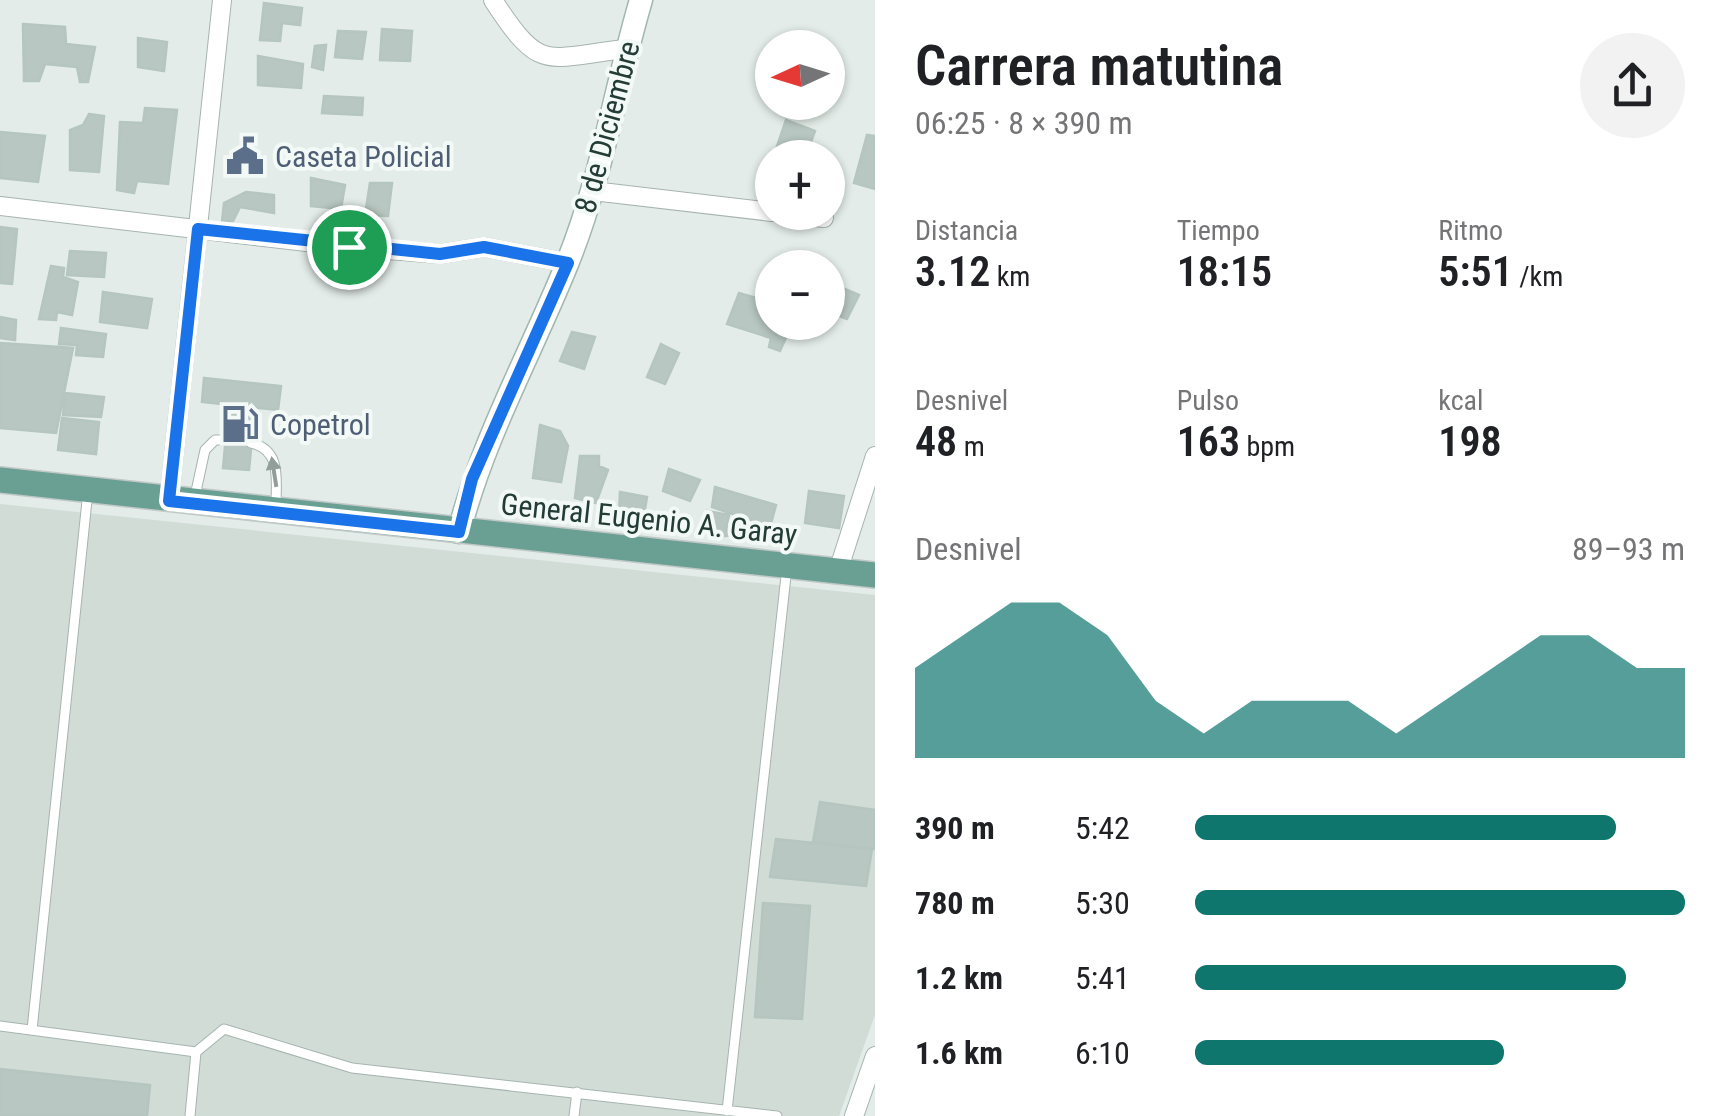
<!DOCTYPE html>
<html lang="es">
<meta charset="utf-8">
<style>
:root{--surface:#fff;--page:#f2f2f2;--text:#202124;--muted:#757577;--accent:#0f766e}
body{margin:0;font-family:"Roboto Condensed",sans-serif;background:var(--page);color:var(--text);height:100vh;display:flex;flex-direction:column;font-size:38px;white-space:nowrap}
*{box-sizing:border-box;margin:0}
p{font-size:32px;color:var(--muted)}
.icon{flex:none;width:55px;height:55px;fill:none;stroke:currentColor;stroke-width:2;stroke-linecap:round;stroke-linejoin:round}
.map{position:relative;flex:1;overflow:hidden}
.panel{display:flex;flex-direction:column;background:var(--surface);width:850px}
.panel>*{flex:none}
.needle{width:65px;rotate:266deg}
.fabs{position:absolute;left:755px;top:30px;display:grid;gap:20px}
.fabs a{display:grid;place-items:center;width:90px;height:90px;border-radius:50%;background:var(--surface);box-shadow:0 2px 8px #0004;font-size:50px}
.pin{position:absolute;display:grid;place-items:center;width:85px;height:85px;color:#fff;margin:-42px;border:5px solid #fff;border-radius:50%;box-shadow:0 2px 10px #0007}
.round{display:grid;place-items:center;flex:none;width:105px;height:105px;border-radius:52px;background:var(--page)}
.head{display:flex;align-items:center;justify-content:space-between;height:170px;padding:0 40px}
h1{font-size:55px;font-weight:600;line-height:75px}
.figures{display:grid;grid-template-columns:repeat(3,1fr);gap:15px;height:170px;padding:10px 40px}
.figures div{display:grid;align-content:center}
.figures b{font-size:42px;font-weight:600}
.figures small{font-size:28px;font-weight:400}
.figures p{font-size:28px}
.chart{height:280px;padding:20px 40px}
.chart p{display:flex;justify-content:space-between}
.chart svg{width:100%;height:180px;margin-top:10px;fill:var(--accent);opacity:.7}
ul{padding:0 40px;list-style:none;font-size:32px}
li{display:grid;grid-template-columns:160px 120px 1fr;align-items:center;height:75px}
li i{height:25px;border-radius:12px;background:var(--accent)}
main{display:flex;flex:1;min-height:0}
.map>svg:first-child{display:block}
.built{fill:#d1dcd7}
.building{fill:#b8c7c1;stroke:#b5c5bf;stroke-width:2.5}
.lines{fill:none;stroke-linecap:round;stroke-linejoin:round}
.service-casing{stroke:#a6b4af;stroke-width:11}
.minor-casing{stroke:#a6b4af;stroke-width:20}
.secondary-casing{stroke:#a1b7b0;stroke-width:25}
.primary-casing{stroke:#c1c8c7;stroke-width:28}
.service{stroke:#fff;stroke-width:9}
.minor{stroke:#fff;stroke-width:18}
.secondary{stroke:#fff;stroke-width:22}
.primary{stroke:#69a093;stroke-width:25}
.oneway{fill:#919e9a}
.route-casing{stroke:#fff;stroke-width:20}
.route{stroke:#1a73e8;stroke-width:12}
.labels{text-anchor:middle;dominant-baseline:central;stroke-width:8;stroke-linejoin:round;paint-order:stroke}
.street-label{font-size:30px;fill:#233c36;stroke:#f3f9f6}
.service-label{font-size:30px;fill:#4e5e75;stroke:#f3f9f6;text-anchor:start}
</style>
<main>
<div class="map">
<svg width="875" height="1116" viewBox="0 0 875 1116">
<rect width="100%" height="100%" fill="#e3ece8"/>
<path class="built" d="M0,504l875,91v420l-36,101h-839z"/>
<path class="building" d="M264,3l38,5 -2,17 -18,-2 -2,18 -20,-1z
M23,24l42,3 1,17 29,3 -7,35h-8l-3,-15 -32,-3 -6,17h-15z
M382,29l30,2 -2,30 -30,-1z
M338,31l28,1 -4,27 -27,-2z
M138,38l29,4 -3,29 -26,-4z
M326,45l-3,25 -11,-3 3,-21z
M258,56l45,8 -2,24 -43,-3z
M324,96l39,2 -1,17 -40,-2z
M145,108l32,2 -9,74 -31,-3 -3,12 -17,-3 3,-68 23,1z
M89,114l15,2 -5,56 -29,-2v-40l13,-5z
M786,120l29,11 -10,27h-32z
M0,132l45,4 -7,46 -38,-4z
M867,135l8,1v53l-21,-6z
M311,178l34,7 -4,24 -30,-3z
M370,183h22l-4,33 -23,-1z
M246,192l28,3v18l-34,-6 -7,14 -11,1 2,-19z
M0,227l17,2 -5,55 -12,-1z
M70,251l36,2 -2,24 -37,-2z
M51,266l13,2 -1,9 15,5 -6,33 -15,-3 -1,8 -17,-1z
M840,287l19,8 -12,24 -16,-6z
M772,288v34h21l-13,29 -11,-4 2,-9 -44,-14 12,-31 24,7z
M103,292l49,7 -5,29 -47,-6z
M0,317l16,3 -1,20 -15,-2z
M61,328l45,6 -3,23 -27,-2 1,-10 -18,-1z
M572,332l23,5 -11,32 -24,-8z
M0,343l73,5 -17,85 -56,-5z
M661,344l18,9 -14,31 -18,-7z
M204,378l77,8 -3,24 -76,-8z
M65,393l39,4 -3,20 -38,-2z
M229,405l26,2 -6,63 -26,-2z
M62,418l37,4 -3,32 -38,-4z
M540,425l20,6 8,15 -7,36 -28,-4z
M580,456h19v10l9,4 -12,33 -21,-5z
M669,469l31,11 -10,21 -27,-10z
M715,487l61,18 -6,22 -58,-20z
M809,491l35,5 -5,32 -34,-5z
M620,492l27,5 -3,18 -25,-2z
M707,511l22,4 -4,21 -23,-4z
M732,520l13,5 -5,15 -13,-5z
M820,802l55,8v39l-62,-7z
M776,839l96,10 -6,37 -96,-9z
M763,903l47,3 -8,113 -47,-2z
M0,1069l150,16 -3,31h-147z"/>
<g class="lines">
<g class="service-casing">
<path id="service" d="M251,443c31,7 25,37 25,62
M195,496l10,-46 10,-10h11
M0,1026l196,26 28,-23 128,39 425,48
M32,1030l56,-539
M727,1111l60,-544
M190,1116l6,-64
M574,1116l3,-24"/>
</g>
<g class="minor-casing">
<path id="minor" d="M493,0c48,74 51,58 133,49
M593,191l179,21
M0,206l349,41 91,7 44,-7 84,16
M775,212l49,6
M169,501l53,-501
M838,571l37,-115
M854,1116l21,-60"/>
</g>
<g class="secondary-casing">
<path id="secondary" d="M459,532c24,-94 72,-179 108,-268 35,-86 48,-176 74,-264"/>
</g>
<g class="primary-casing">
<path id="primary" d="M0,480l875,95"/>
</g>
<use href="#service" class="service"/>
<use href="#minor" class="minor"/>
<use href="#secondary" class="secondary"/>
<use href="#primary" class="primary"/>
</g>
<defs><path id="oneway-solid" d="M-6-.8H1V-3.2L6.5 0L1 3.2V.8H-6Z" transform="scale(2.5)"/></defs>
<use class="oneway" href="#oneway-solid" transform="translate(274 472) rotate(-99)"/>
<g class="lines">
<g class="route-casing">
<path id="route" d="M198,229l242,25 44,-7 84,16 -96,216 -13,53 -290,-31z"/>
</g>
<use href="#route" class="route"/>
</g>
<defs>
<g id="civic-bare" transform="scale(3)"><path d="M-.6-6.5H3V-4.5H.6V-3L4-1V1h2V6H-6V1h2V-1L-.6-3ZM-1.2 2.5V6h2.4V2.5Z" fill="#5c6f8a" stroke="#f3f9f6" stroke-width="2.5" paint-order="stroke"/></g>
<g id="fuel-bare" transform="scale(3)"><path d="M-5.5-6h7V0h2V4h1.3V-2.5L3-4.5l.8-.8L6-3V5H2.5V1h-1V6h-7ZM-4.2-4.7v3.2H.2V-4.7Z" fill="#5c6f8a" stroke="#f3f9f6" stroke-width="2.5" paint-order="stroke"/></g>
</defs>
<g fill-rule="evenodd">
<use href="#civic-bare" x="245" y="156"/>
<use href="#fuel-bare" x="240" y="424"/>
</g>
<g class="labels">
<g class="street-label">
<text transform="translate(607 127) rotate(-75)">8 de Diciembre</text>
<text transform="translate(649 519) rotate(6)">General Eugenio A. Garay</text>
</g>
<g class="service-label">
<text x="275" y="156">Caseta Policial</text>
<text x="270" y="424">Copetrol</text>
</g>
</g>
</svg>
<div class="fabs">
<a><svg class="needle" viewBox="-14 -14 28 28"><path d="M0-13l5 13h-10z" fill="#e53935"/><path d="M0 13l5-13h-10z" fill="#757577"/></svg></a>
<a>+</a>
<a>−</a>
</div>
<div class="pin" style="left:349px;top:247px;background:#1e9e55"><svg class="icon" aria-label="arrive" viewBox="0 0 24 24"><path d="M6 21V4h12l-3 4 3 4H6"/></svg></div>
</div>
<section class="panel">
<div class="head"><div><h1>Carrera matutina</h1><p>06:25 · 8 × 390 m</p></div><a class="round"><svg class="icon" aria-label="share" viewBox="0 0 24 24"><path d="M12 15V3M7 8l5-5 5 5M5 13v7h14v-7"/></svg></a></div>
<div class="figures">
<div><p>Distancia</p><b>3.12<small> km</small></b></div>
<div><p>Tiempo</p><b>18:15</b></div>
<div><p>Ritmo</p><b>5:51<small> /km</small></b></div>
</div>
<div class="figures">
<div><p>Desnivel</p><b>48<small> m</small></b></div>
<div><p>Pulso</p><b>163<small> bpm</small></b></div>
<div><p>kcal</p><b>198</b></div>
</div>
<div class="chart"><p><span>Desnivel</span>89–93 m</p>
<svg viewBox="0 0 160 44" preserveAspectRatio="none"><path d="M0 44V22L10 14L20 6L30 6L40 14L50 30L60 38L70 30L80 30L90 30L100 38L110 30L120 22L130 14L140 14L150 22L160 22V44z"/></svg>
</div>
<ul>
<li><b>390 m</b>5:42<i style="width:86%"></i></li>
<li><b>780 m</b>5:30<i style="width:100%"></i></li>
<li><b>1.2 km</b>5:41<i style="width:88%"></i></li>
<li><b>1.6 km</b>6:10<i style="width:63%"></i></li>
</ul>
</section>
</main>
